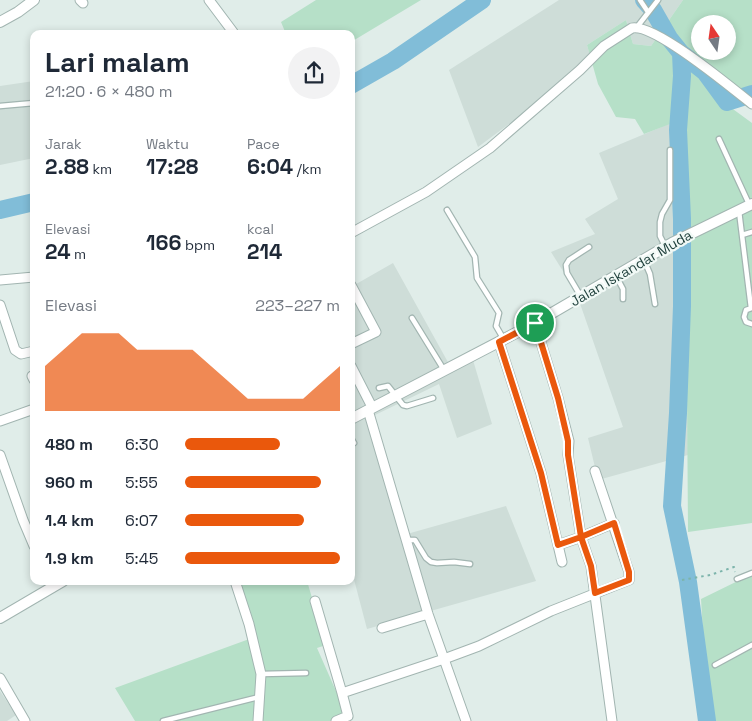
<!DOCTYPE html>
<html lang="id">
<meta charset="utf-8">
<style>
:root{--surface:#fff;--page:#f2f2f3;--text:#1f2937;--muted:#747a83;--accent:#ea580c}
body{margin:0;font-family:"Space Grotesk",sans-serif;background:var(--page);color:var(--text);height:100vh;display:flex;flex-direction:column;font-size:19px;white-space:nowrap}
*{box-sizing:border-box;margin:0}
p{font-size:16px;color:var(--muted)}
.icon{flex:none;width:28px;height:28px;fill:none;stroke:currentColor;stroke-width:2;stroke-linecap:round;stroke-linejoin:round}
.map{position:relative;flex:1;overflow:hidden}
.drawer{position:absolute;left:30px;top:30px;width:325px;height:555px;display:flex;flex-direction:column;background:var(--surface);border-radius:10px;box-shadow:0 2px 8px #0003}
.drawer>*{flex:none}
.needle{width:32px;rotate:347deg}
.fabs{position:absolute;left:691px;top:15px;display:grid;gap:10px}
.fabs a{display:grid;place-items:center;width:45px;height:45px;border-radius:50%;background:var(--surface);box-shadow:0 2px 8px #0003;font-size:25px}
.pin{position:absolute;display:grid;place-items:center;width:42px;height:42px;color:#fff;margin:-21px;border:2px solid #fff;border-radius:50%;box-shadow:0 1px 5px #0007}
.round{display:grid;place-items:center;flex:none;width:52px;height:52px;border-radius:26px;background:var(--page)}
.head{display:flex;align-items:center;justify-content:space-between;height:85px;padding:0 15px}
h1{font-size:28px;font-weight:700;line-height:38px}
.metrics{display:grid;grid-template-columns:repeat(3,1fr);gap:8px;height:85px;padding:5px 15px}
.metrics div{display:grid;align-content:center}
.metrics b{font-size:21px;font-weight:700}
.metrics small{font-size:14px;font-weight:400}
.metrics p{font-size:14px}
.chart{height:140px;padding:10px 15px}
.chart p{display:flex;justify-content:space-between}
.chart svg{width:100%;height:90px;margin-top:5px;fill:var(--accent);opacity:.7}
ul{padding:0 15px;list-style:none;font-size:16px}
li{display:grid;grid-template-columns:80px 60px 1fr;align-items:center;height:38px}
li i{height:12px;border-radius:6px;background:var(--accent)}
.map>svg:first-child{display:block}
.built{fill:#ceddd8}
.green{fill:#b6e0c8;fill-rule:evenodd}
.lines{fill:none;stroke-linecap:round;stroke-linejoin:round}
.river{stroke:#81bdd8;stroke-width:18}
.service-casing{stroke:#a2b5b1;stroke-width:7}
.minor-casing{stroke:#a2b5b1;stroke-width:11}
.tertiary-casing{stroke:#a2b5b1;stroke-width:12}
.path{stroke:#7cb4ab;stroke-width:2;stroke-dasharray:2.5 4;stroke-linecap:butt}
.service{stroke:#fff;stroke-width:4.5}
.minor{stroke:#fff;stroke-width:9}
.tertiary{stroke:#fff;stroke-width:10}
.route-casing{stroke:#fff;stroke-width:10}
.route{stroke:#ea580c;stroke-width:6}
.labels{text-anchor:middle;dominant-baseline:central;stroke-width:4.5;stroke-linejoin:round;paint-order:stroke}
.street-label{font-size:14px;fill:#1e3f3b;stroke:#f1f9f6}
</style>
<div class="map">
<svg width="752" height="721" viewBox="0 0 752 721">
<rect width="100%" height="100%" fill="#e0ede9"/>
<path class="built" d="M559,0h124l-32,46 -18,-2 -7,-24 -39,25 5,17 -114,85 -29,-77z
M34,81v77l-34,7v-79z
M683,118l5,337 -90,25 -10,-42 35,-11 -47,-135 -25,-40 44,-18 -10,-15 33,-20 -19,-46z
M393,263l56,101 21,-14 22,74 -35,14 -18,-54 -66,32 34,118 99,-28 30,75 -169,48 -16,-61v-281z
M0,691l16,24 -9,6h-7z"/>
<path class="green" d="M316,0h105l-70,42v-8h-65l-5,-12z
M683,0h69v101l-26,3 26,19v400l-64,9 -2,-283 -3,-130 -39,15 -9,-15 -19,-2 -18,-33 -11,-39 39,-25 7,24 18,2zM700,24h28v27h-28z
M752,574v147h-44l-7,-122z
M234,581h73l19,64 -9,3 30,68 -17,5h-195l-20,-33 137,-50z"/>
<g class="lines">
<path class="river" d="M644,0l9,10 16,28 12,15 24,19 22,30 25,-8
M681,53l1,23 -4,54 4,89v87l-4,107 -6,93 16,76 19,139
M351,85l42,-24 89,-61
M0,210l34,-8"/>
<g class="service-casing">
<path id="service" d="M640,0l8,12
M637,27l21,-27
M0,106l34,-3
M719,139l30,65
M447,210l28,47 2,21 22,35 -3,13 7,12
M739,211l12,97
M742,235l10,-3
M665,246l-5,-10v-14l2,-8 8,-14v-50
M644,260l6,14 5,30
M616,276l7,13v10
M580,295l-13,-22 -1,-8 3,-5 20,-13
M752,308l-6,2 -2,7 2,5 6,2
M412,318l32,52
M379,388l9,-2 15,19 4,1 26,-8
M351,438l3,5
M407,540h8l11,18 5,4 6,1 17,-1 16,2
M737,579l15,-6
M715,665l37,-20
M261,674l45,-1
M163,721l96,-24"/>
</g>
<g class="minor-casing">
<path id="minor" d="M80,0l3,3
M209,0l24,32
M351,233l75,-41 64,-44 90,-78 24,-24 28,-18c22,-5 100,60 120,76
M0,280l34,-3
M351,285l25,47 -25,12
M0,305l15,45 6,4 13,-3
M535,323l23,75 11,43 -1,14 13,82 10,29 21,155
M499,342l42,131 21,89
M351,366l21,41
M32,376l2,4
M368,410l60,204 38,107
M0,421l34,-12
M0,455l23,65 11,26
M558,545l23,-8 33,-14
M235,581l14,43 12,50 -3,47
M315,601l27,92
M382,628l46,-14
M0,678l25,43
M336,721l12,-5 -6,-23 102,-34 35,-13 72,-35 78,-31v-8l-34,-101"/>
</g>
<g class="tertiary-casing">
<path id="tertiary" d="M0,22l18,-10 16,-12
M351,419l184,-96 137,-80 80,-39
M0,618l63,-37"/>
</g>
<path class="path" d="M682,580l28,-5 24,-8 1,5"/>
<use href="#service" class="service"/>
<use href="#minor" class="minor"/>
<use href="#tertiary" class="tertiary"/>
</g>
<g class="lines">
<g class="route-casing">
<path id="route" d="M535,323l23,75 10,43v14l13,82 10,29 4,27 34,-13v-8l-15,-49 -33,14 -23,8 -17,-72 -42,-131 36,-19"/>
</g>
<use href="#route" class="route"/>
</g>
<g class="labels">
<g class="street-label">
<text transform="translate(631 268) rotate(-30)">Jalan Iskandar Muda</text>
</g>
</g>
</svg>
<div class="fabs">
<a><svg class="needle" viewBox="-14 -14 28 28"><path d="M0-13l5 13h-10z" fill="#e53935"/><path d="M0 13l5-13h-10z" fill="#747a83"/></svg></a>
</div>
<div class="pin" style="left:535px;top:323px;background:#1e9e55"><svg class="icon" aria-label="arrive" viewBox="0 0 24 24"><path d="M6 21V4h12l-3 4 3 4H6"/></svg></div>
<section class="drawer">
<div class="head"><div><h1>Lari malam</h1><p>21:20 · 6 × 480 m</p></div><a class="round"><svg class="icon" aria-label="share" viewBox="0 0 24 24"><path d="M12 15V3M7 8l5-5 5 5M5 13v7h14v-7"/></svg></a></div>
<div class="metrics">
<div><p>Jarak</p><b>2.88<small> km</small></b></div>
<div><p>Waktu</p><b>17:28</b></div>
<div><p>Pace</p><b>6:04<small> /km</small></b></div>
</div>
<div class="metrics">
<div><p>Elevasi</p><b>24<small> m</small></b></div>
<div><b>166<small> bpm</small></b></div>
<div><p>kcal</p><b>214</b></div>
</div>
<div class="chart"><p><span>Elevasi</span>223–227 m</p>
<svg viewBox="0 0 160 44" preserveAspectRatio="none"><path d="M0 44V22L10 14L20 6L30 6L40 6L50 14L60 14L70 14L80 14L90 22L100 30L110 38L120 38L130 38L140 38L150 30L160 22V44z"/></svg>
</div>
<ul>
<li><b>480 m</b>6:30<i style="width:61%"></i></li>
<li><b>960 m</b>5:55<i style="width:88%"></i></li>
<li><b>1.4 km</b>6:07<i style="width:77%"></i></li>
<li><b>1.9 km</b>5:45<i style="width:100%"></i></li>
</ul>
</section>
</div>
